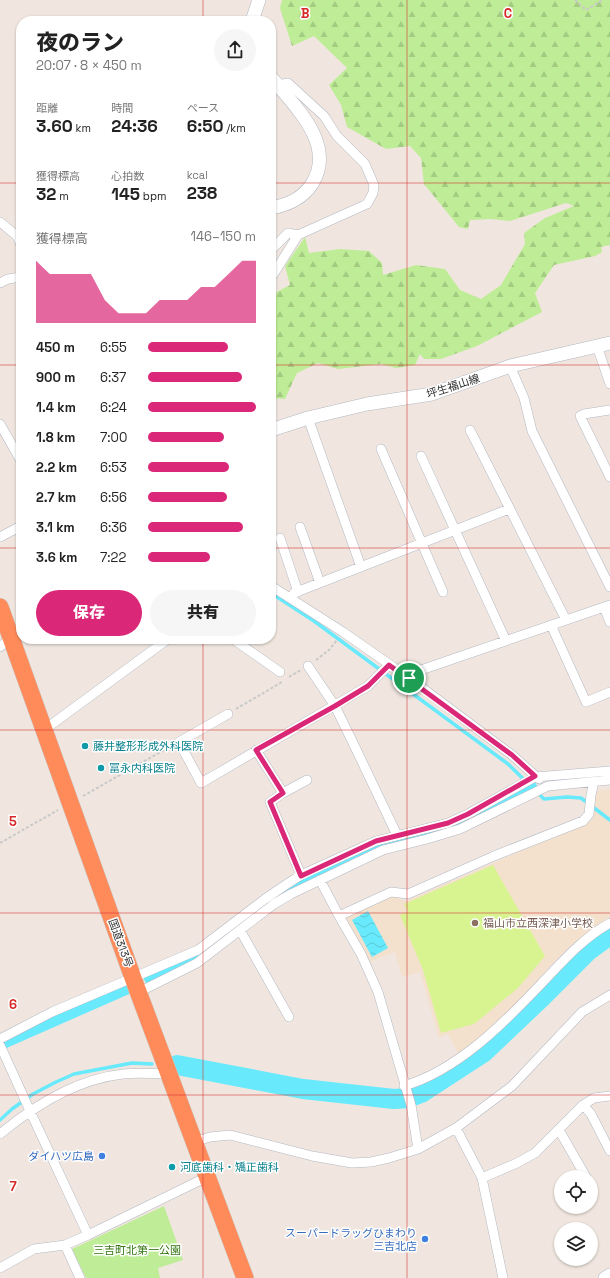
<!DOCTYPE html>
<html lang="ja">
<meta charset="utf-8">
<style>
:root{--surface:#fff;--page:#f6f6f6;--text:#222;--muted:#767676;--accent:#db2777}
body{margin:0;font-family:"Space Grotesk","Noto Sans JP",sans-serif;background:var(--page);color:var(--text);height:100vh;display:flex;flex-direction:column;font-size:15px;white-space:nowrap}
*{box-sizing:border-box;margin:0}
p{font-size:13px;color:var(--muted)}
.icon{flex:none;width:22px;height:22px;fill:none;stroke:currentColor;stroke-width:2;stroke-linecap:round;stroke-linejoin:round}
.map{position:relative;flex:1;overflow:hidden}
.details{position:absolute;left:16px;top:16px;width:260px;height:628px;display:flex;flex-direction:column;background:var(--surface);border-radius:16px;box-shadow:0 1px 3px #0004}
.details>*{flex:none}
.tools{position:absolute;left:554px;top:1170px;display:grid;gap:8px}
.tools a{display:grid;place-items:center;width:44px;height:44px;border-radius:50%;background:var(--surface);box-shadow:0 1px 3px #0004;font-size:20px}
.pin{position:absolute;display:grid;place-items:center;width:34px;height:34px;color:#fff;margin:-17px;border:2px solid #fff;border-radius:50%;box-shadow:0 1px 4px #0007}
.round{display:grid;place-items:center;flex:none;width:42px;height:42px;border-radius:21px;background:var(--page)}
.summary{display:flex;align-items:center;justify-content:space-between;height:68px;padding:0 20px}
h1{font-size:22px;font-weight:800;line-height:30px}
.figures{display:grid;grid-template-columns:repeat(3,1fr);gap:6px;height:68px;padding:4px 20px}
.figures div{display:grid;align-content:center}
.figures b{font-size:17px;font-weight:800}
.figures small{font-size:11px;font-weight:400}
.figures p{font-size:11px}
.chart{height:112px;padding:8px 20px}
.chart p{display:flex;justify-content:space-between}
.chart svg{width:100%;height:72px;margin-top:4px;fill:var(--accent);opacity:.7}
.cta{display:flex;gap:8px;margin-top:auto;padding:8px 20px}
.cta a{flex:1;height:46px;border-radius:24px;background:var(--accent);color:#fff;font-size:16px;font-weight:800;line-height:46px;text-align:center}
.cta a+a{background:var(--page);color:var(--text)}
ul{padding:0 20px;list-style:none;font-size:13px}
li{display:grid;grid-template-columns:64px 48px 1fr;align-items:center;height:30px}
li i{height:10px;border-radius:5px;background:var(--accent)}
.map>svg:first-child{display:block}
.education{fill:#f3e1cd}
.green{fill:#bfec96}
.forest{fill:url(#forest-firs)}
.pitch{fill:#d8f491}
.water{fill:url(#water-waves)}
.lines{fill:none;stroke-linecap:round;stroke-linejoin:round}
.stream{stroke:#68eafc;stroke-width:3.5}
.canal{stroke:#68eafc;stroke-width:12}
.river{stroke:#68eafc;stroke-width:20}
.street-casing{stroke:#b3b8c2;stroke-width:10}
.secondary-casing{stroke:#b3b8c2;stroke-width:14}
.highway-casing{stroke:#c9c9c9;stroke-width:18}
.path{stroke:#c9c9c9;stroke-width:2;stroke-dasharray:3 2;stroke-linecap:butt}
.street{stroke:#fff;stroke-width:9}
.secondary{stroke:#fff;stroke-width:13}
.highway{stroke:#ff8b5b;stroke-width:17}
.route-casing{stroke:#fff;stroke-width:8}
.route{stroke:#db2777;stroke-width:5}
.grid{fill:none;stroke:#d62828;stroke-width:1;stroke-opacity:0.55}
.culture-dot{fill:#0f9aa8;stroke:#fff;stroke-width:1.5}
.education-dot{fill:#8d6e63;stroke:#fff;stroke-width:1.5}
.shop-dot{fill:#3f7fe0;stroke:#fff;stroke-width:1.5}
.labels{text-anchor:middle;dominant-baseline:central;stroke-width:3;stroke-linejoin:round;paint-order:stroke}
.street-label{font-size:11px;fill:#2e2e2e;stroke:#fff}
.culture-label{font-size:11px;fill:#0d838f;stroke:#fff;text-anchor:start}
.education-label{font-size:11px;fill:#785e54;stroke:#fff;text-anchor:start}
.shop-label{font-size:11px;fill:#366cbe;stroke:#fff;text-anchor:end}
.park-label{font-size:11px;fill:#357613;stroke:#fff}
.grid-label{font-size:13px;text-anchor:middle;font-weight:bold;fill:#d62828;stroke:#fff;stroke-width:3;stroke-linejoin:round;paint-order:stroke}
</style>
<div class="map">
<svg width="610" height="1278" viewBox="0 0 610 1278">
<defs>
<pattern id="forest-firs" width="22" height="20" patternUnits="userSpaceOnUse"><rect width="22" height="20" fill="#bfec96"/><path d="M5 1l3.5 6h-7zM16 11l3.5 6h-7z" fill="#a4cb82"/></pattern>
<pattern id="water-waves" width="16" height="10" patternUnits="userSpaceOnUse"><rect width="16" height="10" fill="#68eafc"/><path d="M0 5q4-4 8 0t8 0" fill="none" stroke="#5ac9d8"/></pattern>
</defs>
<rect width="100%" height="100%" fill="#f0e6df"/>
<path class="education" d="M610,789v129l-18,10 -23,20 -18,17 -16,22 -51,49 -25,19 -11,-21 -9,4 -19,-66 -18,5 -7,-25 -25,10 -25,-45 45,-22 16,6 186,-81 4,-29z"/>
<path class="green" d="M164,1206l19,54 -25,8 2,10h-74l-14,-29z"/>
<path class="forest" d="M282,0h328v245l-9,2 1,5 -7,4 -41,9 -19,28 7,19 -65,34 -36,13h-17l-4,-5 -5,11 -19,3 -15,-4 -43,5 -20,-6 -21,10 -12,26 -14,-1v-103l19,-10 -5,-19 20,-29 4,16 31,-4 29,2 13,12 1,12 33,-10 29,4 15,21 21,9 20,-14 24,-41 -1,-11 21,-15 29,-12 -8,-3 -56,18 -19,-2 -21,1 -2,9 -9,-2 -35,-43 -3,-26 -11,-12 -24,3 -39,-22 -6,-22 -12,-20 18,-17 -33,-32 -22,10 -12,-38z"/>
<path class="pitch" d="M493,865l52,91 -27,32 -44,36 -33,9 -18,-63 -23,-55 8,-3 -4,-8z"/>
<path class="water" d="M368,911l20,37 -16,9 -20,-37z"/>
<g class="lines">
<path class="stream" d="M271,593l43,28 194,143 36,35 23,-2 14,1 29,22
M0,1120l12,-11 21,-15 23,-12 18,-8 58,-11 20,1"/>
<path class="canal" d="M279,896l26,-15 79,-37 50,-12 29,-10 55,-27 13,-8
M150,978l43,-19 66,-49
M3,1043l125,-55"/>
<path class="river" d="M177,1065l126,24 91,10 14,-1 13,-5 63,-41 58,-55 46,-46 22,-16"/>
<g class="street-casing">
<path id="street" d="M0,222l17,14 4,9
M271,250l17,-17 10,2
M271,278l27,-43 69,-31 6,-11 1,-8 -9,-21 -28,-28 -13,-20 -36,-33 -10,2
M0,283l8,-4 13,-2
M597,346l13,38
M510,366l14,32 8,33 78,156
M610,410l-26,4 -4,2 30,61
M308,418l53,149
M0,424l21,37
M470,430l96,190
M381,449l62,143
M421,456l85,185
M300,527l20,56
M0,537l21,-11
M280,538l18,54
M271,586l72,46 66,46 103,77 27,24
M292,599l2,-6 215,-84
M604,607l6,15
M551,625l35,77 24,-10
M233,639l47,33
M0,647l10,-9
M308,666l27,40 20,41 42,88
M409,678l9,-7 192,-66
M228,714l-49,28 22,41 167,-97 21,-21
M44,730l124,-91
M256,750l27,43
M301,875l-31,-73 13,-9 24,-13
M320,880l19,36 22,38 17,38 33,113 7,44
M339,916l52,-24 17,2 86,-38 89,-35 6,-7 2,-19 3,-13
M240,930l49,87
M139,992l58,-29 77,-59 17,-10 92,-44 44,-11 33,-10 88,-43 62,-6
M0,1039l52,-27 146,-62 67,-51 22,-15 14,-9 75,-34 72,-18 20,-9 67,-37 75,-6
M0,1045l30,66 58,124
M404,1086c54,-16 100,-63 138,-103 21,-22 41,-45 68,-60
M583,1105l8,9 19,37
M456,1128l26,50 21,100
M559,1130l27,47
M0,1134c35,-29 77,-55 123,-60 15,-2 31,0 46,0
M194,1142l16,-5 20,-2 82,21 40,7 19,-1 18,-4 29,-9 38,-21 56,-42 70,-74 28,-17
M482,1178l35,-15 18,-10 48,-48 11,-7 16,-2
M65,1245l15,33
M0,1268l34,-19 31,-4 23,-10 119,-58"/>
</g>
<g class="secondary-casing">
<path id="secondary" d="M252,21l7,-21
M271,77c23,29 66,67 41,107 -10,15 -24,21 -41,24
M271,430l37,-12 59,-14 65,-10 78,-28 100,-23
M10,638l11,-9
M605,1278l5,-3"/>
</g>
<g class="highway-casing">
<path id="highway" d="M0,607l133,371 112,300"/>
</g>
<path class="path" d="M575,0l11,10 17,-10
M316,660l13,-10 8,-10
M289,677l12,-7
M236,709l46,-27
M83,796l88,-50
M0,843l58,-33"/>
<use href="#street" class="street"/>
<use href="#secondary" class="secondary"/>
<use href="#highway" class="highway"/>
</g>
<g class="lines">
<g class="route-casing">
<path id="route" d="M389,665l123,90 23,21 -67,38 -20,9 -72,18 -75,35 -31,-74 13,-9 -27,-43 79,-44 33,-20z"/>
</g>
<use href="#route" class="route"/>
</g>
<path class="grid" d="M203,0v21M407,0v1278M0,183h21M271,183h339M0,365h21M271,365h339M0,548h21M271,548h339M203,639v639M0,730h610M0,913h610M0,1095h610"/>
<g class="culture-dot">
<circle cx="85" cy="746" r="4"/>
<circle cx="101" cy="768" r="4"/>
<circle cx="172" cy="1167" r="4"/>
</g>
<circle class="education-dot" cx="475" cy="923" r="4"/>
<g class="shop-dot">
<circle cx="102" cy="1156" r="4"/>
<circle cx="425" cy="1239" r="4"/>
</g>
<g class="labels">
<g class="street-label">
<text transform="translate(453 386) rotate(-18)">坪生福山線</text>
<text transform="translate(121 943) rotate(70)">国道313号</text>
</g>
<g class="culture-label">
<text x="93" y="746">藤井整形形成外科医院</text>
<text x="109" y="768">冨永内科医院</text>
<text x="180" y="1167">河底歯科・矯正歯科</text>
</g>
<g class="education-label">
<text x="483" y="923">福山市立西深津小学校</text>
</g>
<g class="shop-label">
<text x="94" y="1156">ダイハツ広島</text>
<text x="417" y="1233">スーパードラッグひまわり<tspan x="417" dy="13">三吉北店</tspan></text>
</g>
<g class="park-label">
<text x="137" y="1250">三吉町北第一公園</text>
</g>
</g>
<g class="grid-label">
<text x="305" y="18">B</text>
<text x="508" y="18">C</text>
<text x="13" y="826">5</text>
<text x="13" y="1009">6</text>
<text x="13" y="1191">7</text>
</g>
</svg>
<div class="tools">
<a><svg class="icon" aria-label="locate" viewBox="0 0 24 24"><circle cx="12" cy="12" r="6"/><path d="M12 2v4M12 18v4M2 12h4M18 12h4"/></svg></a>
<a><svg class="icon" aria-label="layers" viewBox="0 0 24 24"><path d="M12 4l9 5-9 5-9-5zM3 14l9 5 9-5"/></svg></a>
</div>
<div class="pin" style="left:409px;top:678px;background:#1e9e55"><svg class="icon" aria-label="arrive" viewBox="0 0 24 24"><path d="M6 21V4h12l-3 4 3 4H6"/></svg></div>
<section class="details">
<div class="summary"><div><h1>夜のラン</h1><p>20:07 · 8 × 450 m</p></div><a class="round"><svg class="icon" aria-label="share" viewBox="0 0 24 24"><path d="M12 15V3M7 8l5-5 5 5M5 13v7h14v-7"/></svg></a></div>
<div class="figures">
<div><p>距離</p><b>3.60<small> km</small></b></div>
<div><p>時間</p><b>24:36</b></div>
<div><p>ペース</p><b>6:50<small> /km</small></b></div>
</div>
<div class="figures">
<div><p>獲得標高</p><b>32<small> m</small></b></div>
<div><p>心拍数</p><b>145<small> bpm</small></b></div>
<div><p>kcal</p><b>238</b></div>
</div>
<div class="chart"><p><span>獲得標高</span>146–150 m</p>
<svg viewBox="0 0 160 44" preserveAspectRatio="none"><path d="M0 44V6L10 14L20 14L30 14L40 14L50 30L60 38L70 38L80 38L90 30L100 30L110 30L120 22L130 22L140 14L150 6L160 6V44z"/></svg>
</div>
<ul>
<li><b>450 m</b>6:55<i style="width:74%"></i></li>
<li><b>900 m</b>6:37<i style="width:87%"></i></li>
<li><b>1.4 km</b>6:24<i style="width:100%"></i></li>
<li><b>1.8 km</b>7:00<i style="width:70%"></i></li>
<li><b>2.2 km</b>6:53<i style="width:75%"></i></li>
<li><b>2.7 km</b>6:56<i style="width:73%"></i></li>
<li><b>3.1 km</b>6:36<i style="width:88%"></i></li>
<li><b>3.6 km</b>7:22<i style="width:57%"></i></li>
</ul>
<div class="cta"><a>保存</a><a>共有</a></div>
</section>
</div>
